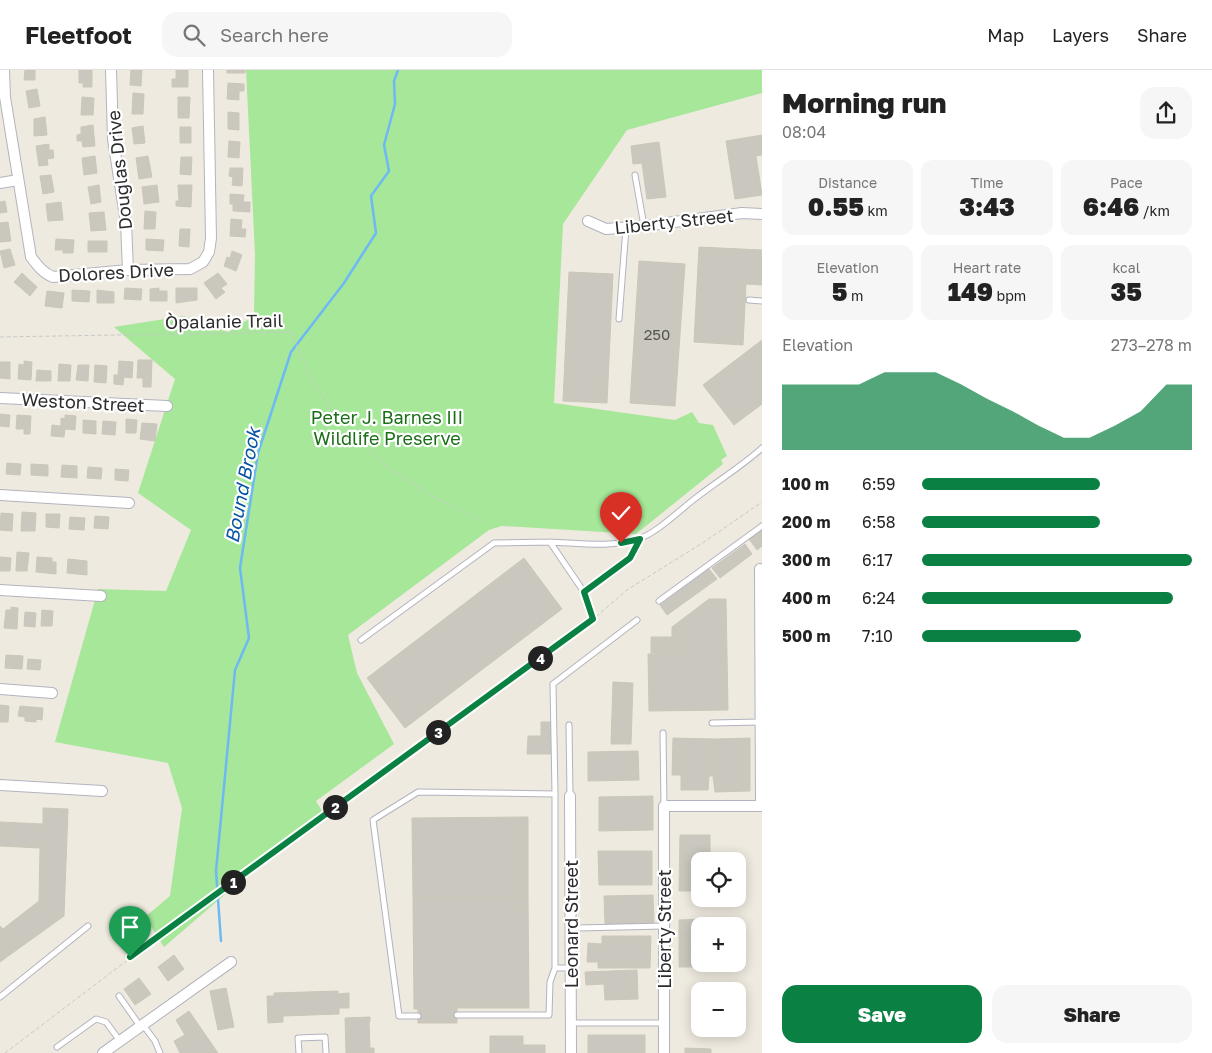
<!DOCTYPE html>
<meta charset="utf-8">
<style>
:root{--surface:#fff;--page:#f6f6f6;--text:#222;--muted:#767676;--line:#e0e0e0;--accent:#0b8043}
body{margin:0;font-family:"Golos Text",sans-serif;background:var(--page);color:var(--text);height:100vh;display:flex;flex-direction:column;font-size:19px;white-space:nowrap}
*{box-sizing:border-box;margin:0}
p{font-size:16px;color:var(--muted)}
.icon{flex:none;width:28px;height:28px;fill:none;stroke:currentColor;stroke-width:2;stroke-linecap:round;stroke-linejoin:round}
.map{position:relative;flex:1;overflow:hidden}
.details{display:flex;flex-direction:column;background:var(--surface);width:450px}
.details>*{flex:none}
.controls{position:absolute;left:691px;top:782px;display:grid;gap:10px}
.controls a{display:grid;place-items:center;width:55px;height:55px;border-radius:10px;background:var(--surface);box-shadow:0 2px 12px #0003;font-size:25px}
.pin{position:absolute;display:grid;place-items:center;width:42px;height:42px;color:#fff;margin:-51px -21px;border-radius:50% 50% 50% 0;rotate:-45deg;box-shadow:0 0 5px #0007}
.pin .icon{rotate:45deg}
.km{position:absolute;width:25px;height:25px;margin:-12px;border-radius:50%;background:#222;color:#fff;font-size:14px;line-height:25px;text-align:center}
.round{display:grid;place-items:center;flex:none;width:52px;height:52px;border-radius:15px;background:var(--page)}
.summary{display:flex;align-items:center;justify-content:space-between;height:85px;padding:0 20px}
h1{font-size:28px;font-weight:800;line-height:38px}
.stats{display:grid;grid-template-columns:repeat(3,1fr);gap:8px;height:85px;padding:5px 20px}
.stats div{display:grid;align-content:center;border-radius:12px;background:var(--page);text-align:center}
.stats b{font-size:25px;font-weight:800}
.stats small{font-size:14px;font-weight:400}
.stats p{font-size:14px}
.chart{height:140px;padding:10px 20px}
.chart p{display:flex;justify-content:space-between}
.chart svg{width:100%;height:90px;margin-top:5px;fill:var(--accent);opacity:.7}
.cta{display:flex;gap:10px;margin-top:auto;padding:10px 20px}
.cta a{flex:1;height:58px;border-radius:15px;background:var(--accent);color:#fff;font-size:20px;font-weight:800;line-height:58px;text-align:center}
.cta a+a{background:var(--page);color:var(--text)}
ul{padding:0 20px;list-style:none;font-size:16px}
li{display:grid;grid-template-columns:80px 60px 1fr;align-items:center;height:38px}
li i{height:12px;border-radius:6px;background:var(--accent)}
header{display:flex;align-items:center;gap:30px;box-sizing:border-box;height:70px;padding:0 25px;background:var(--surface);border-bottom:1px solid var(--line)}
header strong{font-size:24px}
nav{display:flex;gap:28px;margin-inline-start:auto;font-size:18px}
.search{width:350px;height:45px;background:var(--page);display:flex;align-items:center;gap:12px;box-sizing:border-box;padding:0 18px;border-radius:15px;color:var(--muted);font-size:19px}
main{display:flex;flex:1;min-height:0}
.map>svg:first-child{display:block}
.green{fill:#a6e799}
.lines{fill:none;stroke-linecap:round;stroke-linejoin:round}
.stream{stroke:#6eb9f4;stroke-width:2.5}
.building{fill:#cac7be;stroke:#cac7b8}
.lane-casing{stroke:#b3b3c0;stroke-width:7}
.street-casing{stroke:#b3b3c0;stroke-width:12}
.path{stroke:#c8c8c8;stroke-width:1;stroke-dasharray:4 2.5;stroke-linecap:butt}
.lane{stroke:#fff;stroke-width:5}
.street{stroke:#fff;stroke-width:10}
.route-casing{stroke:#fff;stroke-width:10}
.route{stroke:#0b8043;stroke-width:6}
.labels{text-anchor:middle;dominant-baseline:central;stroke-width:4.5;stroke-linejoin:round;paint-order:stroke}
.number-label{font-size:15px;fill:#545451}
.street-label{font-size:18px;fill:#2d2d2d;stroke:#fff}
.park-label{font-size:18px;fill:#1a6f18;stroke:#fff}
.water-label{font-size:19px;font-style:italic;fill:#0854a6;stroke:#fff}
</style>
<header>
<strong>Fleetfoot</strong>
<div class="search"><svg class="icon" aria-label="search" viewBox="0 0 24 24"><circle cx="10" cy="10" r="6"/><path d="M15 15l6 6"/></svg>Search here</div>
<nav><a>Map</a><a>Layers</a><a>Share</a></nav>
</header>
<main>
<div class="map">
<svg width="762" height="983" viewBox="0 0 762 983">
<rect width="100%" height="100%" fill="#efeadf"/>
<path class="green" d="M246,0h516v23l-135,37 -64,94 -9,179 121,17 17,-8 7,11 14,2 14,31 -6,4 2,4 -87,70 -134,-8 -13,4 -141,105 9,38 37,71 -78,57 6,10 -158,136 -19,-30 25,-21 12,-88 -14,-45 -113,-21 43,-153 68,2 25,-61 -53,-37 37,-114 -61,-52 70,-11 44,16 26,-16 1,-62z"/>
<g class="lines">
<path class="stream" d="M221,871l-5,-70 19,-201 14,-32 -9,-70 18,-115 33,-101 53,-69 32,-50 -5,-37 18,-25 -5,-26 11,-41 -1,-23 4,-11"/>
</g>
<path class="building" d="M25,0h10v10h-11z
M79,0h13v17h-9v-4h-4z
M131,0h11l-1,16 -11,-1z
M176,0h12v17h-16v-8h4z
M227,0h18v3h-18z
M228,13l16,1v7h-5v9l-12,-1z
M37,19l3,17 -11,2 -3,-17z
M133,23l11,1 -1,20h-11z
M82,27l12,1 -1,17h-12z
M178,27h12l-1,21h-11z
M228,42l11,1v17l-11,-1z
M45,47l2,18 -13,1v-17z
M93,55l2,21 -12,1 -1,-6h-5v-6l4,-1v-7z
M143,56l2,17 -11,1 -2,-16z
M180,57h11v16h-11z
M762,65v20l-6,1 6,39 -27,4 -9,-58z
M229,71l11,1 -1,16 -11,-1z
M659,72l7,55 -19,2 -5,-36 -9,1 -2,-18z
M49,74v6h4l1,8 -7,1 1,6 -9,1 -3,-20z
M95,86l2,17 -13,2 -2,-17z
M148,86l4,21 -13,2 -3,-21z
M181,87h11l-1,18 -11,-1z
M230,98h13l-1,18 -10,-1 1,-8 -4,-1z
M51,105l3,17 -11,2 -3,-18z
M99,115l2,17 -10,2 -3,-17z
M157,115l2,17 -15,2 -2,-17z
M178,115h14l-1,22 -15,-1v-5h3z
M230,124l14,1 -1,7h7v10l-17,-1v-7h-3z
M5,131l2,11 -7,1v-11z
M61,132l2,18 -15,1 -2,-17z
M145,141l11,1 -1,17h-11z
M104,142l2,18 -15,1 -2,-18z
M231,149l11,1 -1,9h5l-1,8 -15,-1z
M8,152l3,19 -11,1v-19z
M180,159h10l-1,18 -10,-1z
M56,169l18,1 -1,13h-10v-3h-8z
M146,169l18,1 -1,11 -17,-1z
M88,171h19v11h-19z
M699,177l63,3v35l-16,-1 -3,61 -49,-3z
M10,179l5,16 -11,3 -4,-17z
M232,181l10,4 -6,16 -12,-5 3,-9 3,1z
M639,191l46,3 -10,142 -45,-3z
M569,202l44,2 -6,129 -44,-2z
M22,203l15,14 -7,9 -16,-14z
M218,203l9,11 -6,4 4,4 -9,7 -12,-16z
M125,218l17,1 -1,11 -17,-1z
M159,218v3h8v10h-17v-12z
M176,218h21v12l-21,3z
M72,220l18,1 -1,11 -17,-1z
M97,220l17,2v11h-17z
M47,221l17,2 -2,15 -17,-2z
M762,270v64l-28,21 -31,-40z
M138,290h14l-1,27h-8v-9h-6z
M24,291l8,1 -1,18 -13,-1 1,-15 5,1z
M119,291l14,1 -1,16 -8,-1 -1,8 -9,-1v-9h4z
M0,292h10v17l-10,-1z
M59,294l12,1 -1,16h-12z
M78,295h11l-1,16 -12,-1z
M95,295l12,1 -1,17 -12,-1z
M37,300l14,1v10h-15z
M0,344l10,1 -1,12 -9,-1z
M17,345l14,1 -1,18h-6v-5h-8z
M65,345l11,1 -1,14 -10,-1 -1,8 -13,-1 1,-11 9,1v-8l4,1z
M126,349l11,1 -1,13h-10z
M83,350l13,1v13l-13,-1z
M103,351l13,1 -1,13 -13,-1z
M142,353l15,1 -2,17 -15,-2z
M7,393l14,1 -1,11 -14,-1z
M31,394l17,1v11l-17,-1z
M62,395l15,1v12l-16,-1z
M88,397l14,1 -1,11 -14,-1z
M115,399l14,1 -1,11 -13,-1z
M22,442l14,1 -1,18h-14z
M1,443l12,1 -1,17 -12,-1z
M46,444h14l-1,14 -13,-1z
M95,446l14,1 -1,12 -14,-1z
M70,447l15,1 -1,12 -15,-1z
M762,459v17l-5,4 -8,-11z
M745,474l7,10 -32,24 -8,-10z
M17,482l12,1 -2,18h-11z
M0,487l11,1 -1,13h-10z
M37,487l15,1v4h4v12l-20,-2z
M524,488l38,51 -157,119 -38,-50z
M68,489l19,2v14l-20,-2z
M709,499l8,10 -50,36 -7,-10z
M709,529h17l2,111 -79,1 -1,-57 24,-1v-26z
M11,537l7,1 -1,21 -13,-1 2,-18h5z
M42,540l11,1 -1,15h-11z
M25,542l11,1 -1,14 -11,-1z
M651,567h21v16h-21z
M6,585l17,1 -1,13 -17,-1z
M28,589l13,1 -1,10 -13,-1z
M613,612l20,1 -2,61h-20z
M0,635l9,1 -1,16h-8z
M20,636l23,2 -1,12 -6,-1v3l-11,-1v-4l-7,-1z
M541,652h10v32h-24l1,-18h13z
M673,668l41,1 -1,37h-4l-1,14h-27v-15h-9z
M750,668v53l-35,1 -2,-16 1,-37z
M638,681l1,29 -51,1v-29z
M653,726v34l-54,1v-34z
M43,738l25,1 -4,107 -64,46v-36l3,3 36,-28 1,-53 -40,-2v-24l43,2z
M528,747v80l-115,1 -1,-80z
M680,765h30v26h-10v30h-21z
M598,781h54v34h-53z
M653,825l1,28 -49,1 -1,-28z
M528,827l1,111h-72v15h-39v-14h-4l-1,-111z
M708,849v7h-8v38h9v3h-30v-47z
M602,866h49l-1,32h-52v-6h-11l1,-19 14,1z
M174,885l10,14 -16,12 -10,-14z
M637,900l1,29 -33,1 -1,-16 -18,1 -1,-13z
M139,908l12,16 -16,11 -11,-16z
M226,918l8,39 -16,3 -8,-39z
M338,921v3l11,-1v15h-10v6l-56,2v6l-15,1 -1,-27h7v-3z
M189,941l29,42h-38l-6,-12 11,-6 -9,-15z
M370,947v5h-1l1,26h4v5h-28l-1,-35z
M588,965h57v18h-57z
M490,966h33v9h22v8h-55z
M685,978l26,1v4h-26z"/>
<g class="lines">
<g class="lane-casing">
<path id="lane" d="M635,105l9,51
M749,230l13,1
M619,249l7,-91
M550,472c28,1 61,6 88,-3 18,-5 44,-31 59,-42 22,-17 45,-31 65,-49
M659,531l103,-75
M361,570l133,-97 56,-1 34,50 46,-34 10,-19
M712,653l48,-1
M569,655l1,71
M663,663l1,73
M578,858l86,-2
M555,898v-174l-2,-110 84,-64
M119,926l21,30
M0,927l88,-71
M457,945h92l1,-33 5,-14h16
M418,946h-19l-26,-196 45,-28 137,2
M571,953h93
M143,955l12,16 5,12
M57,977l39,-28 10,3 14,19
M299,983l-1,-15 27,-1 1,16"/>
</g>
<g class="street-casing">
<path id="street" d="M4,0l1,27 26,160c6,8 12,16 22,20l75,-7 62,-1 13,-7 6,-10 2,-14 -3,-168
M111,0l2,69 13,84 2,47
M0,113l18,-3
M588,151l18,8 38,-3 98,-13 20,1
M0,328l167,8
M0,425l129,8
M760,499l1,237
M0,520l101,6
M0,619l52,4
M0,715l102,6
M570,726l1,257
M103,983l128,-91
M664,983v-247h98"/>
</g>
<path class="path" d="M0,267l292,-5c30,93 103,151 190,189
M586,527l7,22
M5,983l186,-141 400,-291 36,-31 77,-48 58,-40"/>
<use href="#lane" class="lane"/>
<use href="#street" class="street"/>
</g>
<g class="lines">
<g class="route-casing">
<path id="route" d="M130,887l463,-338 -9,-27 46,-34 10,-19 -19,4"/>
</g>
<use href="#route" class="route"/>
</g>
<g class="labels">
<g class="number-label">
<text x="657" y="264">250</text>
</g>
<g class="street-label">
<text transform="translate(119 100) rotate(-96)">Douglas Drive</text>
<text transform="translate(674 151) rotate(-6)">Liberty Street</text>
<text transform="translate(116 202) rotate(-3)">Dolores Drive</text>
<text transform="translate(224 251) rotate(-1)">Òpalanie Trail</text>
<text transform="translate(83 332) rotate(3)">Weston Street</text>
<text transform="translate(571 854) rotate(-90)">Leonard Street</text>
<text transform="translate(664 859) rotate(-90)">Liberty Street</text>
</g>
<g class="park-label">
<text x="387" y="347">Peter J. Barnes III<tspan x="387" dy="21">Wildlife Preserve</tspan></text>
</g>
<g class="water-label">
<text transform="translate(242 415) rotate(-79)">Bound Brook</text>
</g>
</g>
</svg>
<div class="controls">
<a><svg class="icon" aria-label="locate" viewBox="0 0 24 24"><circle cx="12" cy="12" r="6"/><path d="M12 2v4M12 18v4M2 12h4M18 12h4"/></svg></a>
<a>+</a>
<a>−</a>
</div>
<div class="pin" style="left:130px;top:887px;background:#1e9e55"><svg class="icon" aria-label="arrive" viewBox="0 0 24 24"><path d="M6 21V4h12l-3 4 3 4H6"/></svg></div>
<div class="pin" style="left:621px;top:473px;background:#d93025"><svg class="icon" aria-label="check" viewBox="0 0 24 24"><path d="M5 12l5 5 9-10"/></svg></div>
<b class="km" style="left:233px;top:812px">1</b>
<b class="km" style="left:335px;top:737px">2</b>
<b class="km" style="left:438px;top:662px">3</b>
<b class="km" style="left:540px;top:588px">4</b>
</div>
<section class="details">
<div class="summary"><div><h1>Morning run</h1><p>08:04</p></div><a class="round"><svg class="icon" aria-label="share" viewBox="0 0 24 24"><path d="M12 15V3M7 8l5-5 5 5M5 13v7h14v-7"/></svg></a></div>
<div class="stats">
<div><p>Distance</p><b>0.55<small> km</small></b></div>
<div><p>Time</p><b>3:43</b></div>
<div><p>Pace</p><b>6:46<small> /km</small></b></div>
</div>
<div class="stats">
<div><p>Elevation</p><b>5<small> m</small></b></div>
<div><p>Heart rate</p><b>149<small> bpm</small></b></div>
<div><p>kcal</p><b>35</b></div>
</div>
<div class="chart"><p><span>Elevation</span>273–278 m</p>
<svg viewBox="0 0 160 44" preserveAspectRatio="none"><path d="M0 44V12L10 12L20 12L30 12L40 6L50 6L60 6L70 12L80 19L90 25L100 32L110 38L120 38L130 32L140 25L150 12L160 12V44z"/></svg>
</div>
<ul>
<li><b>100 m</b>6:59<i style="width:66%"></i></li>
<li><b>200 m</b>6:58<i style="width:66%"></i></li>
<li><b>300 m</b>6:17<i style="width:100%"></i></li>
<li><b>400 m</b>6:24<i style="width:93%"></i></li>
<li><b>500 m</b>7:10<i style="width:59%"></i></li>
</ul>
<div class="cta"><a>Save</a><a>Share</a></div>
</section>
</main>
